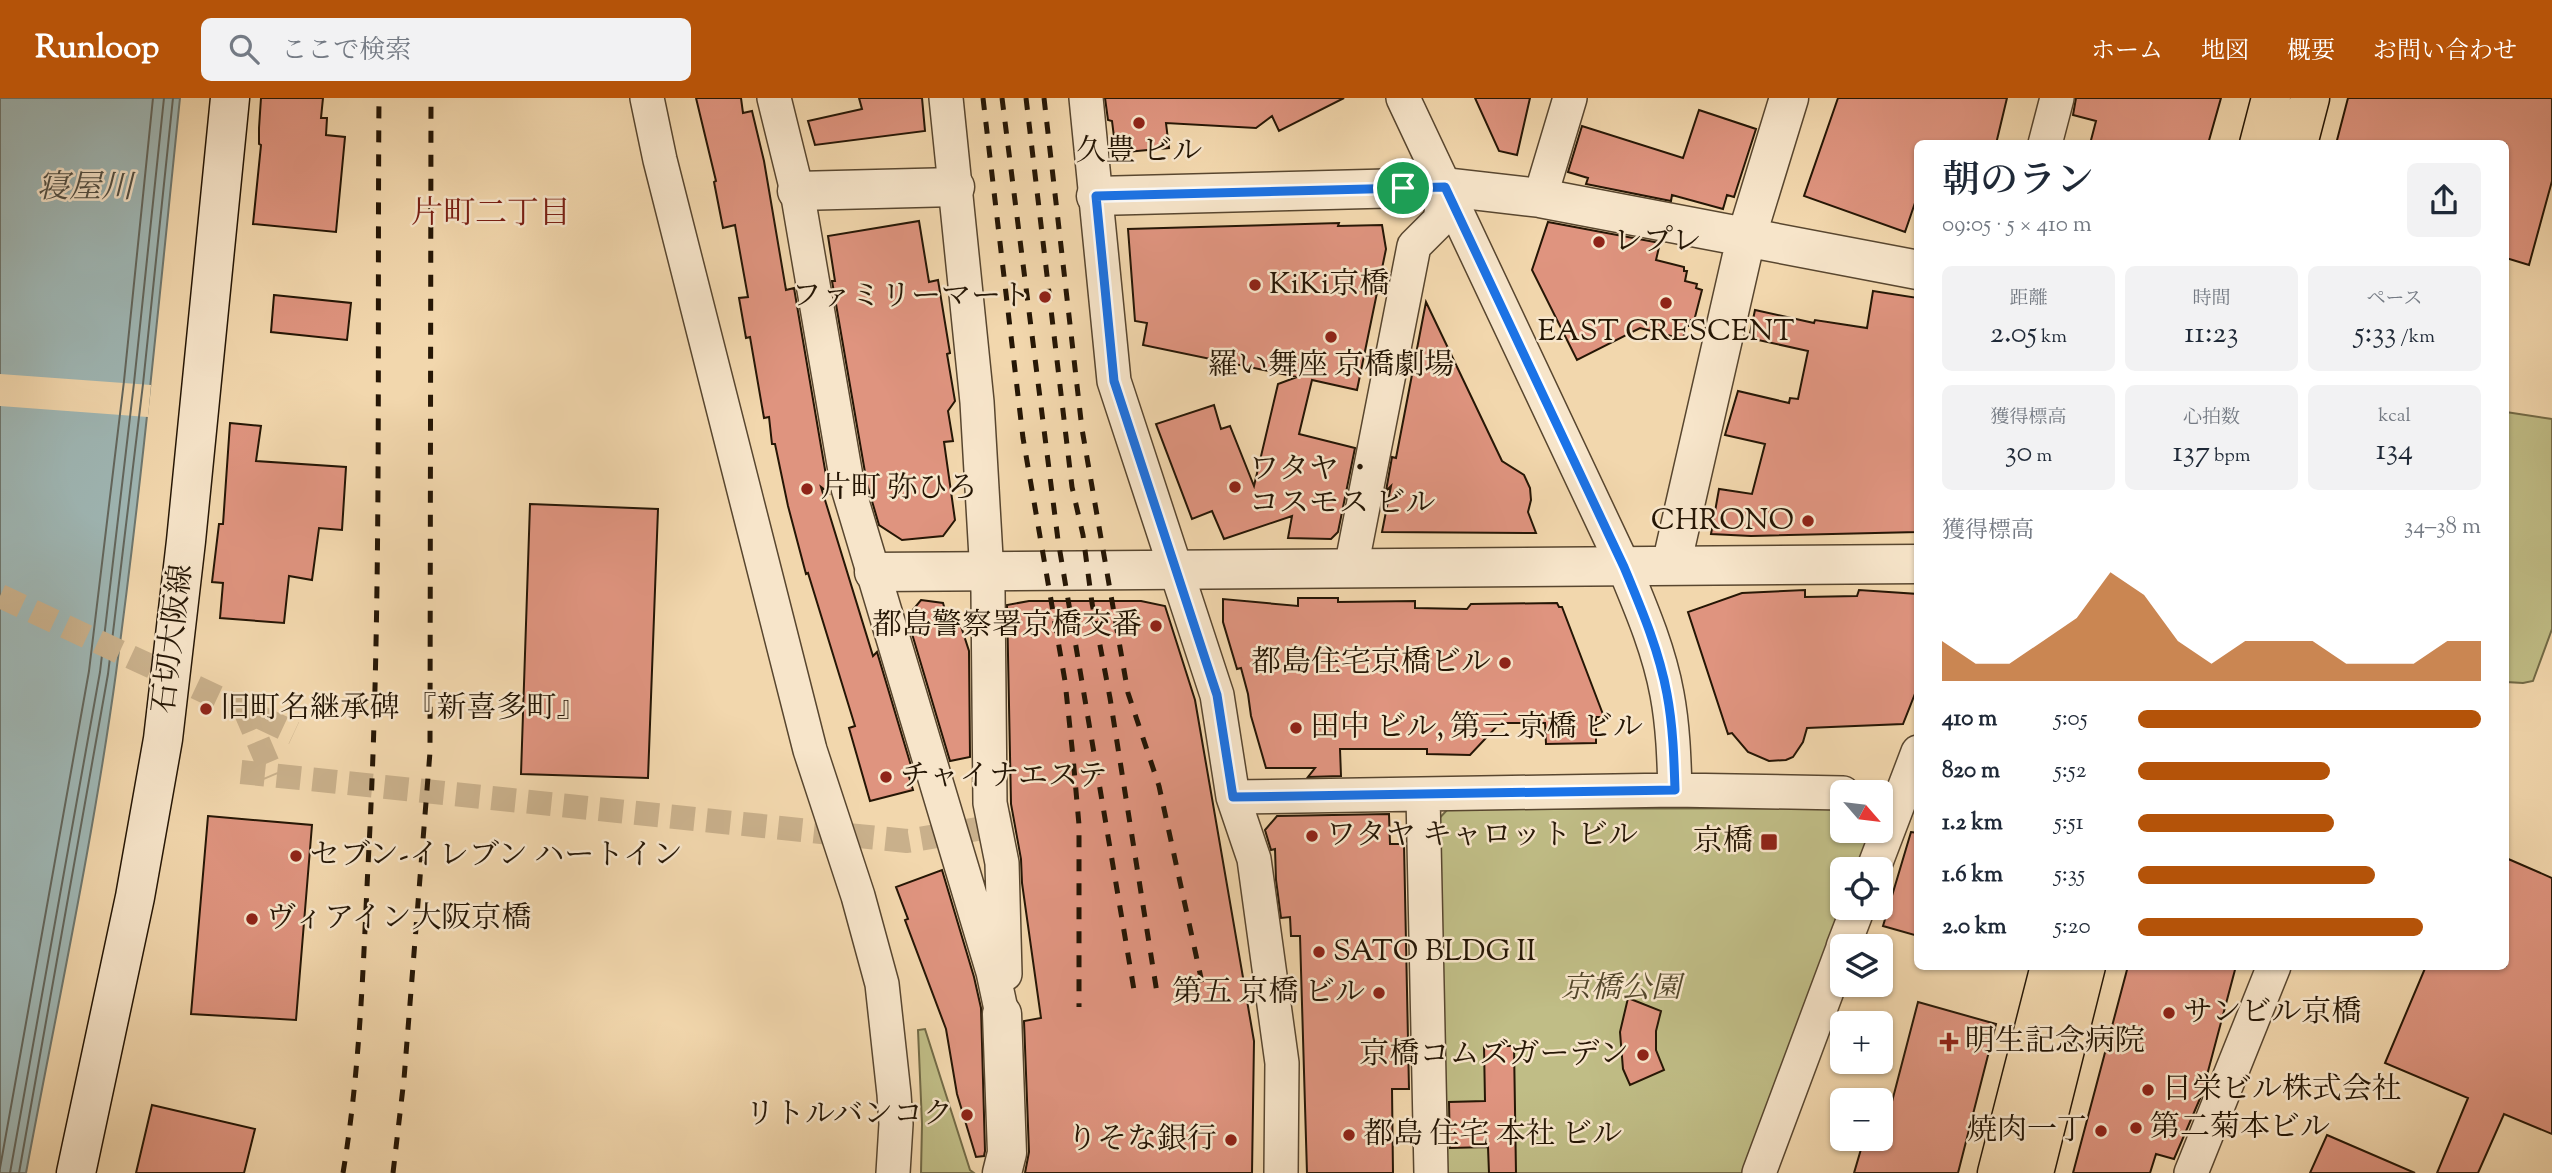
<!DOCTYPE html>
<html lang="ja">
<meta charset="utf-8">
<style>
:root{--surface:#fff;--page:#f2f2f3;--text:#1f2937;--muted:#747a83;--accent:#b45309}
body{margin:0;font-family:"Sorts Mill Goudy","Noto Serif JP",serif;background:var(--page);color:var(--text);height:100vh;display:flex;flex-direction:column;font-size:26px;white-space:nowrap}
*{box-sizing:border-box;margin:0}
p{font-size:23px;color:var(--muted)}
.icon{flex:none;width:38px;height:38px;fill:none;stroke:currentColor;stroke-width:2;stroke-linecap:round;stroke-linejoin:round}
.map{position:relative;flex:1;overflow:hidden}
.details{position:absolute;left:1914px;top:42px;width:595px;height:830px;display:flex;flex-direction:column;background:var(--surface);border-radius:10px;box-shadow:0 2px 5px #0004}
.details>*{flex:none}
.needle{width:46px;rotate:118deg}
.buttons{position:absolute;left:1830px;top:682px;display:grid;gap:14px}
.buttons a{display:grid;place-items:center;width:63px;height:63px;border-radius:10px;background:var(--surface);box-shadow:0 2px 5px #0004;font-size:35px}
.pin{position:absolute;display:grid;place-items:center;width:60px;height:60px;color:#fff;margin:-30px;border:4px solid #fff;border-radius:50%;box-shadow:0 2px 7px #0007}
.round{display:grid;place-items:center;flex:none;width:74px;height:74px;border-radius:10px;background:var(--page)}
.headline{display:flex;align-items:center;justify-content:space-between;height:119px;padding:0 28px}
h1{font-size:38px;font-weight:600;line-height:52px}
.figures{display:grid;grid-template-columns:repeat(3,1fr);gap:10px;height:119px;padding:7px 28px}
.figures div{display:grid;align-content:center;border-radius:10px;background:var(--page);text-align:center}
.figures b{font-size:30px;font-weight:600}
.figures small{font-size:19px;font-weight:400}
.figures p{font-size:19px}
.chart{height:196px;padding:14px 28px}
.chart p{display:flex;justify-content:space-between}
.chart svg{width:100%;height:126px;margin-top:7px;fill:var(--accent);opacity:.7}
ul{padding:0 28px;list-style:none;font-size:23px}
li{display:grid;grid-template-columns:112px 84px 1fr;align-items:center;height:52px}
li i{height:18px;border-radius:9px;background:var(--accent)}
header{display:flex;align-items:center;gap:42px;box-sizing:border-box;height:98px;padding:0 35px;background:var(--accent);color:#fff}
header strong{font-size:33px}
nav{display:flex;gap:38px;margin-inline-start:auto;font-size:24px}
.search{width:490px;height:63px;background:var(--page);display:flex;align-items:center;gap:18px;box-sizing:border-box;padding:0 24px;border-radius:10px;color:var(--muted);font-size:26px}
.map>svg:first-child{display:block}
.green{fill:#c0bd86;stroke:#726a46;stroke-width:2}
.water{fill:#9fb7b5;stroke:#6e776f;stroke-width:2}
.pier{fill:#f2d7ad}
.lines{fill:none;stroke-linecap:round;stroke-linejoin:round}
.shore{stroke:#62665d;stroke-width:2}
.building{fill:#df947f;stroke:#251605;stroke-width:2}
.pedestrian-tunnel{stroke:#c9b08b;stroke-width:24;stroke-dasharray:24 12;stroke-linecap:butt}
.minor-casing{stroke:#58462f;stroke-width:36}
.tertiary-casing{stroke:#58462f;stroke-width:41}
.secondary-casing{stroke:#251605;stroke-width:41}
.trunk-casing{stroke:#251605;stroke-width:41}
.minor{stroke:#f7e5ca;stroke-width:33}
.tertiary{stroke:#f7e5ca;stroke-width:38}
.secondary{stroke:#f7e5ca;stroke-width:38}
.trunk{stroke:#f2d7ad;stroke-width:38}
.rail{stroke:#251605;stroke-width:5;stroke-dasharray:12 12;stroke-linecap:butt}
.route-casing{stroke:#fff;stroke-width:14}
.route{stroke:#1a73e8;stroke-width:9}
.poi-dot{fill:#8f2418;stroke:#f7e5ca;stroke-width:2.5}
.labels{text-anchor:middle;dominant-baseline:central;stroke-width:5;stroke-linejoin:round;paint-order:stroke}
.poi-label{font-size:30px;fill:#251605;stroke:#f7e5ca;text-anchor:start}
.street-label{font-size:30px;fill:#251605;stroke:#f7e5ca}
.park-label{font-size:30px;font-style:italic;fill:#54482c;stroke:#f7e5ca}
.water-label{font-size:32px;font-style:italic;fill:#504e43;stroke:#f7e5ca}
.neighbourhood-label{font-size:32px;fill:#7a1f14;stroke:#f7e5ca}
</style>
<header>
<strong>Runloop</strong>
<div class="search"><svg class="icon" aria-label="search" viewBox="0 0 24 24"><circle cx="10" cy="10" r="6"/><path d="M15 15l6 6"/></svg>ここで検索</div>
<nav><a>ホーム</a><a>地図</a><a>概要</a><a>お問い合わせ</a></nav>
</header>
<div class="map">
<svg width="2552" height="1075" viewBox="0 0 2552 1075">
<rect width="100%" height="100%" fill="#f2d7ad"/>
<filter id="stains"><feTurbulence type="fractalNoise" baseFrequency=".00286" numOctaves="4"/><feColorMatrix values="0 0 0 0 .2 0 0 0 0 .09 0 0 0 0 .02 0 0 0 .5 -.17"/></filter>
<radialGradient id="worn" r=".72"><stop offset=".6" stop-color="#630" stop-opacity="0"/><stop offset="1" stop-color="#630" stop-opacity=".3"/></radialGradient>
<path class="green" d="M2506,314l46,7v210l-19,52 -10,2 -17,-1z
M1843,710v23h27l-13,39h-14v38l-97,265h-300l-13,-348 15,-16z
M925,931l45,141 4,3h-53l1,-49 -4,-94z"/>
<path class="water" d="M0,0h180c-20,192 -38,384 -64,575 -23,168 -59,334 -90,500h-26z"/>
<path class="pier" d="M0,276l151,11 -3,32 -148,-11z"/>
<g class="lines">
<path class="shore" d="M0,1070l89,-497 35,-290 29,-283
M10,1075l90,-501 34,-289 30,-285
M19,1075l89,-499 35,-290 30,-286"/>
</g>
<path class="building" d="M261,0h62l-2,20h6l-1,17 19,2 -9,95 -83,-8 8,-79 -2,-1v-16z
M696,0h45l2,15 9,-2 12,50 22,129 8,-2 35,205 -8,-6 52,169 4,-4 35,117 -5,1 6,20 -43,11 -21,-73 6,-2 -47,-153 -2,1 -18,-68 -13,-62h-3l-3,-27 -5,1 -14,-81 -4,1 -7,-40 9,-1 -13,-72 -12,3 -9,-46 2,-1z
M859,0h63l3,33 -110,14 -7,-24 54,-12z
M1105,0h239l-65,33 -7,-15 -16,12 -90,-5 3,25 -53,5 -4,-32 -4,-1z
M1475,0h55l-13,57 -18,-4z
M1838,0h169l-11,46h-78v50l-13,38 -101,-36z
M2076,0h145l-13,46h-118l6,-23 -23,-6z
M2348,0h204v83l-23,84 -23,-7v-114h-170z
M1699,12l57,19 -22,68 -7,-2 -4,14 -51,-14 -1,6 -85,-17 2,-6 -20,-6 14,-46 101,32z
M919,123l10,61 9,-2 12,73 -3,1 8,47 -7,10 5,30 -9,1 11,78 -12,16 -41,4 -23,-15 -12,-41 -35,-203h3l-7,-45z
M1548,124l112,21 -4,17 28,7v4h3l-2,10 12,3 -1,4 6,2 -8,31 -4,-1 -1,6h-3l-3,13 -43,-11 -63,32 -45,-90z
M1339,125l-1,3 44,-1 4,24 -29,141 -45,-10 -13,54 56,14 -17,84 -7,7 -43,-1 4,-22 -68,23 -12,-28 -20,8 -36,-95 58,-19 7,24 9,-3 24,60 24,-102 19,-7 -154,-32 4,-22 -12,-2 -7,-92z
M1873,193l45,7v234l-167,4 -40,-2 8,-45 33,5 13,-50 -40,-9 13,-44 51,12 1,-5 8,1 10,-48 -59,-13 6,-28 59,13 1,-3 52,8z
M274,197l77,8 -4,37 -76,-8z
M1426,204l76,159 22,14 6,13 1,12 -3,12 8,21 -154,-1 9,-46 -5,5 6,-34 4,1z
M230,325l31,3 -5,35 90,6 -4,63 -23,-2 -7,52 -23,-4 -5,47 -64,-5 3,-35 -11,-1 7,-58h4z
M530,406l128,5 -10,269 -127,-4z
M1805,492v7l52,-1 2,-6 59,4v92l-15,38 -96,4 -4,14 -10,15 -7,3 -17,1 -21,-9 -16,-19 -4,1 -40,-122 54,-19z
M1298,500h40v4l77,-1v7l52,1 4,-5 86,-1 2,4h3l42,110h-8v26l-50,1 -1,-21h-45l-30,32 -43,-1v-5h-87l1,27 -33,1 7,-9h-49l-15,-52 -3,-22 -7,-26 -4,1 -14,-47v-23l75,7z
M921,502l22,3 6,21 10,-4 10,31 1,106 -20,4 -43,-144z
M1029,503h112l24,5 30,94 59,341 -2,132h-227l4,-21 -5,-131 17,-3 -19,-135 -1,-24 -10,-55 -4,-199z
M1389,716l1,30h14l5,245h-17l1,84h-86l-7,-237h-9l-1,-19 -9,1 -5,-38 -1,-31 -4,1 -6,-20 12,-14z
M208,718l104,9 -16,195 -105,-6z
M1911,734l7,1v103l-35,-10z
M2506,760l46,20v256l-48,-20 -26,59h-41l31,-75 -83,-35 41,-97h80z
M942,772l32,107 7,31 4,143 -1,5 -8,1 -19,-63 -11,-65 -41,-109 3,-1 -12,-32z
M2128,868h108l-34,128 -28,65 -18,-5 -6,19h-77z
M1628,900l33,13 -5,20v19l8,20 -34,15 -7,-16 -3,-37z
M1918,904l78,22 -38,149h-104l10,-34h17v-23l7,1z
M1484,948h30l2,127h-27l-1,-26 -38,1 -1,-46 36,-1z
M152,1007l103,24 -11,44h-108z
M2327,1037l88,38h-105z"/>
<g class="lines">
<path class="pedestrian-tunnel" d="M0,498l294,137
M244,610l29,68
M241,674l666,69 106,-18"/>
<g class="minor-casing">
<path id="minor" d="M647,0l13,62 150,590 48,146 24,88 12,110 2,30 -3,49
M774,0l23,93 51,297 145,484 9,42
M946,0l31,304 11,190 2,211 12,60 3,111
M1086,0l28,283 103,314 16,102 21,62 28,204 -1,110
M1403,0l221,469c17,41 35,83 43,127 6,32 7,64 8,96
M2045,46l12,-46
M1540,100l30,-100
M1351,470l63,-322 26,-26 5,-33
M1423,697l8,378
M1233,699l442,-7 168,3
M1873,772l45,-118
M1843,849l15,-39
M1759,1075l84,-225
M2191,1075l83,-207"/>
</g>
<g class="tertiary-casing">
<path id="tertiary" d="M797,93l158,-4
M1096,98l349,-9 95,11 378,72
M1671,468l75,-328 43,-140
M874,474l1044,-8
M1002,916l5,139 -5,20"/>
</g>
<g class="secondary-casing">
<path id="secondary" d="M76,1075l59,-276 28,-158 23,-198 44,-443"/>
</g>
<g class="trunk-casing">
<path id="trunk" d="M2259,46l12,-46
M2298,46l12,-46
M1997,1075l53,-207
M2034,1075l52,-207"/>
</g>
<use href="#minor" class="minor"/>
<use href="#tertiary" class="tertiary"/>
<use href="#secondary" class="secondary"/>
<use href="#trunk" class="trunk"/>
<path class="rail" d="M983,0l40,340 42,243 8,76 6,68v182
M1002,0l56,442 77,456
M1026,0l46,389 11,48 9,68 18,95 47,295
M1044,0l38,331 46,264 31,93 44,201
M343,1075c17,-102 20,-204 25,-307 14,-256 9,-512 11,-768
M393,1075l11,-94 26,-327 1,-654"/>
</g>
<g class="lines">
<g class="route-casing">
<path id="route" d="M1445,89l179,380c17,41 35,83 43,127 6,32 7,64 8,96l-442,7 -16,-102 -103,-314 -18,-185z"/>
</g>
<use href="#route" class="route"/>
</g>
<g class="poi-dot">
<circle cx="1139" cy="25" r="7"/>
<circle cx="1599" cy="144" r="7"/>
<circle cx="1255" cy="187" r="7"/>
<circle cx="1045" cy="199" r="7"/>
<circle cx="1666" cy="205" r="7"/>
<circle cx="1331" cy="239" r="7"/>
<circle cx="1235" cy="389" r="7"/>
<circle cx="807" cy="391" r="7"/>
<circle cx="1808" cy="423" r="7"/>
<circle cx="1156" cy="528" r="7"/>
<circle cx="1505" cy="565" r="7"/>
<circle cx="206" cy="611" r="7"/>
<circle cx="1296" cy="630" r="7"/>
<circle cx="886" cy="679" r="7"/>
<circle cx="1312" cy="738" r="7"/>
<rect x="1760" y="735" width="18" height="18" rx="3.5"/>
<circle cx="296" cy="758" r="7"/>
<circle cx="252" cy="821" r="7"/>
<circle cx="1319" cy="854" r="7"/>
<circle cx="1379" cy="895" r="7"/>
<circle cx="2169" cy="915" r="7"/>
<path d="M1945.5 933.5h7v7h7v7h-7v7h-7v-7h-7v-7h7z"/>
<circle cx="1643" cy="957" r="7"/>
<circle cx="2148" cy="992" r="7"/>
<circle cx="967" cy="1017" r="7"/>
<circle cx="2136" cy="1030" r="7"/>
<circle cx="2101" cy="1033" r="7"/>
<circle cx="1349" cy="1037" r="7"/>
<circle cx="1231" cy="1042" r="7"/>
</g>
<g class="labels">
<g class="poi-label">
<text x="1139" y="54" text-anchor="middle">久豊 ビル</text>
<text x="1613" y="144">レプレ</text>
<text x="1269" y="187">KiKi京橋</text>
<text x="1031" y="199" text-anchor="end">ファミリーマート</text>
<text x="1666" y="234" text-anchor="middle">EAST CRESCENT</text>
<text x="1331" y="268" text-anchor="middle">羅い舞座 京橋劇場</text>
<text x="1249" y="372">ワタヤ ・<tspan x="1249" dy="34">コスモス ビル</tspan></text>
<text x="821" y="391">片町 弥ひろ</text>
<text x="1794" y="423" text-anchor="end">CHRONO</text>
<text x="1142" y="528" text-anchor="end">都島警察署京橋交番</text>
<text x="1491" y="565" text-anchor="end">都島住宅京橋ビル</text>
<text x="220" y="611">旧町名継承碑 『新喜多町』</text>
<text x="1310" y="630">田中 ビル, 第三 京橋 ビル</text>
<text x="900" y="679">チャイナエステ</text>
<text x="1326" y="738">ワタヤ キャロット ビル</text>
<text x="1753" y="744" text-anchor="end">京橋</text>
<text x="310" y="758">セブン-イレブン ハートイン</text>
<text x="266" y="821">ヴィアイン大阪京橋</text>
<text x="1333" y="854">SATO BLDG II</text>
<text x="1365" y="895" text-anchor="end">第五 京橋 ビル</text>
<text x="2183" y="915">サンビル京橋</text>
<text x="1965" y="944">明生記念病院</text>
<text x="1629" y="957" text-anchor="end">京橋コムズガーデン</text>
<text x="2162" y="992">日栄ビル株式会社</text>
<text x="953" y="1017" text-anchor="end">リトルバンコク</text>
<text x="2150" y="1030">第二菊本ビル</text>
<text x="2087" y="1033" text-anchor="end">焼肉一丁</text>
<text x="1363" y="1037">都島 住宅 本社 ビル</text>
<text x="1217" y="1042" text-anchor="end">りそな銀行</text>
</g>
<g class="street-label">
<text transform="translate(174 541) rotate(-83)">石切大阪線</text>
</g>
<g class="park-label">
<text x="1621" y="891">京橋公園</text>
</g>
<g class="water-label">
<text x="85" y="91">寝屋川</text>
</g>
<g class="neighbourhood-label">
<text x="491" y="117">片町二丁目</text>
</g>
</g>
<rect width="100%" height="100%" filter="url(#stains)"/>
<rect width="100%" height="100%" fill="url(#worn)"/>
</svg>
<div class="buttons">
<a><svg class="needle" viewBox="-14 -14 28 28"><path d="M0-13l5 13h-10z" fill="#e53935"/><path d="M0 13l5-13h-10z" fill="#747a83"/></svg></a>
<a><svg class="icon" aria-label="locate" viewBox="0 0 24 24"><circle cx="12" cy="12" r="6"/><path d="M12 2v4M12 18v4M2 12h4M18 12h4"/></svg></a>
<a><svg class="icon" aria-label="layers" viewBox="0 0 24 24"><path d="M12 4l9 5-9 5-9-5zM3 14l9 5 9-5"/></svg></a>
<a>+</a>
<a>−</a>
</div>
<div class="pin" style="left:1403px;top:90px;background:#1e9e55"><svg class="icon" aria-label="arrive" viewBox="0 0 24 24"><path d="M6 21V4h12l-3 4 3 4H6"/></svg></div>
<section class="details">
<div class="headline"><div><h1>朝のラン</h1><p>09:05 · 5 × 410 m</p></div><a class="round"><svg class="icon" aria-label="share" viewBox="0 0 24 24"><path d="M12 15V3M7 8l5-5 5 5M5 13v7h14v-7"/></svg></a></div>
<div class="figures">
<div><p>距離</p><b>2.05<small> km</small></b></div>
<div><p>時間</p><b>11:23</b></div>
<div><p>ペース</p><b>5:33<small> /km</small></b></div>
</div>
<div class="figures">
<div><p>獲得標高</p><b>30<small> m</small></b></div>
<div><p>心拍数</p><b>137<small> bpm</small></b></div>
<div><p>kcal</p><b>134</b></div>
</div>
<div class="chart"><p><span>獲得標高</span>34–38 m</p>
<svg viewBox="0 0 160 44" preserveAspectRatio="none"><path d="M0 44V30L10 38L20 38L30 30L40 22L50 6L60 14L70 30L80 38L90 30L100 30L110 30L120 38L130 38L140 38L150 30L160 30V44z"/></svg>
</div>
<ul>
<li><b>410 m</b>5:05<i style="width:100%"></i></li>
<li><b>820 m</b>5:52<i style="width:56%"></i></li>
<li><b>1.2 km</b>5:51<i style="width:57%"></i></li>
<li><b>1.6 km</b>5:35<i style="width:69%"></i></li>
<li><b>2.0 km</b>5:20<i style="width:83%"></i></li>
</ul>
</section>
</div>
